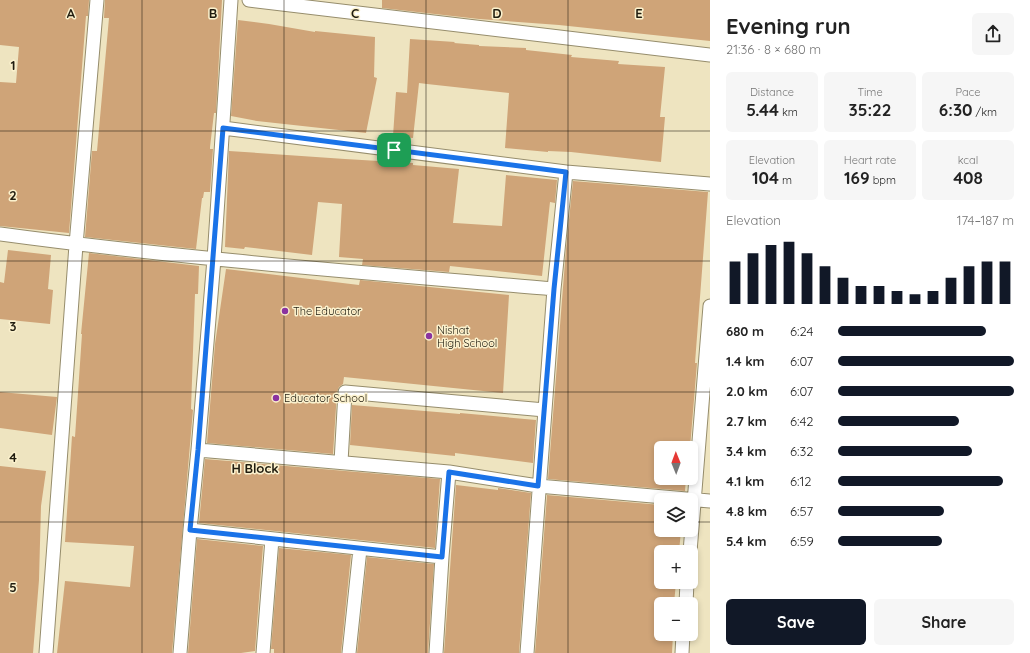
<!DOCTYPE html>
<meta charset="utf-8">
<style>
:root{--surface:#fff;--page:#f6f6f6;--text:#222;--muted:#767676;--accent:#111827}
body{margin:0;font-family:Quicksand,sans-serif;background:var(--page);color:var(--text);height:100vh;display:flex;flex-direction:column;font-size:15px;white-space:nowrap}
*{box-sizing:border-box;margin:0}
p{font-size:13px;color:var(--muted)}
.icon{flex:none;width:22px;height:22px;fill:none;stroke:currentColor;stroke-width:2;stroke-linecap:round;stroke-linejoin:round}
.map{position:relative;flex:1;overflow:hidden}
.drawer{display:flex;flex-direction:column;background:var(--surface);width:320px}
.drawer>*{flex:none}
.needle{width:26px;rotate:359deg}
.controls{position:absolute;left:654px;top:441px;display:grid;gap:8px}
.controls a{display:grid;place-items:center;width:44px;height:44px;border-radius:6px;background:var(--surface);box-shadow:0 2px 6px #0003;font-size:20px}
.pin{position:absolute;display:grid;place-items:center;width:34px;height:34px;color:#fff;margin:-17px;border-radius:8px;box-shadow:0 2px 6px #0006}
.round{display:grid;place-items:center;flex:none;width:42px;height:42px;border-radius:6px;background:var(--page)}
.head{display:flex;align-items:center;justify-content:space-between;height:68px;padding:0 16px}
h1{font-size:22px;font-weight:800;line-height:30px}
.figures{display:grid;grid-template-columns:repeat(3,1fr);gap:6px;height:68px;padding:4px 16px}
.figures div{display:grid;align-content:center;border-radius:6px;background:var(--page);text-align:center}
.figures b{font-size:17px;font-weight:800}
.figures small{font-size:11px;font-weight:400}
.figures p{font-size:11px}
.chart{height:112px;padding:8px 16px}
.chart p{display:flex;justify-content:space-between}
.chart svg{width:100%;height:72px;margin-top:4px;stroke:var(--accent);stroke-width:6}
.action{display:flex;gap:8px;margin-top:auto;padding:8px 16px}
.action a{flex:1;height:46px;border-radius:6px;background:var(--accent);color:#fff;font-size:16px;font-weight:800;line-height:46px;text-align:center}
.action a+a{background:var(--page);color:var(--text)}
ul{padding:0 16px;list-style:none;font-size:13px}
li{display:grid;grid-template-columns:64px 48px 1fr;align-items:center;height:30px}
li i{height:10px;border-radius:5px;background:var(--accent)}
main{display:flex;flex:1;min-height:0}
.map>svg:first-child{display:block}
.building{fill:#cfa478}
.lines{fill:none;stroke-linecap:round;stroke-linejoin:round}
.minor-casing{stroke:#968d6c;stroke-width:15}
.minor{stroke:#fff;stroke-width:13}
.route-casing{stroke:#fff;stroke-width:8}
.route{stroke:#1a73e8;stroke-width:5}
.grid{fill:none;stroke:#201c0f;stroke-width:1;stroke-opacity:0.55}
.poi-dot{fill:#8a33a0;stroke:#fbf1cd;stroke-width:1.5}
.labels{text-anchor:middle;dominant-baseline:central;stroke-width:3;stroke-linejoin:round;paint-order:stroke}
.poi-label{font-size:11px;fill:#201c0f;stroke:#fbf1cd;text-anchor:start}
.quarter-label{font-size:13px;font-weight:bold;fill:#201c0f;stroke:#fbf1cd}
.grid-label{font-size:13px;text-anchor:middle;font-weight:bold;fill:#201c0f;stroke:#fbf1cd;stroke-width:3;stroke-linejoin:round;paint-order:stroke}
</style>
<main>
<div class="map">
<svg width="710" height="653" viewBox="0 0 710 653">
<rect width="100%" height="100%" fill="#eee4c0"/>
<path class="building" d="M0,0h89l-1,16h-2l-17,217 -69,-7v-144l16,1 3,-36 -19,-2z
M105,0h117l-6,113h-2l-4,34v2h3l-3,43h-6l-1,6h-1l-6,51 -111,-12 7,-86h5l12,-133h-5z
M382,0h328v41l-151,-16 -80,-6 -97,-11z
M238,20l31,4 46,8v-1l60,6 -1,40 3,1 -11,55 -109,-12 -26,-5z
M410,39l45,3 -1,1 25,2v1l47,2v2l46,5 -1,2 48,4 -1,3 47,3 -5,50h5l-4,45 -90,-10 -23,-1v1l-43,-4 4,-55 -82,-9 -8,-1 -6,55 -20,-2 3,-44 11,1z
M229,151l116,8 68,4v2l46,4 -6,54h2l47,3 4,-51 51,5 -2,23 -5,-1 -8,74 -92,-10 -1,6 -87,-7 1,-6 -24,-2 3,-53 -24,-2 -6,53 -67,-8 -1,2 -19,-2z
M573,181l135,11 -13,171h2l-7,85h-29v30h25l-1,13 -137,-12 18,-230z
M8,250l43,5 -3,34 5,1 -3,34 -50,-5v-37l4,1z
M89,253l110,13 -1,28h-3l-4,115 2,1 -21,243h-115l8,-72 65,6 4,-41 -69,-4 7,-106 3,1 7,-103h-1z
M226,269l133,16 1,-5 149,15 -6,98 -159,-16 -1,7 -4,3 -2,5 -4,62 -126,-11 8,-99z
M0,392l57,5 -5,38 -52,-7z
M352,405l85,7 23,2v-1l76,7 -3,43 -78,-10v3l-105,-11z
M205,459l235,20 -5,69 -236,-25z
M0,466l46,5 -5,35 -2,74 -6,73h-33z
M456,485l42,5v-2l33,5 -12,160h-75z
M547,495l114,10v25h20l-2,22h-18v30h15l-2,22h-13v30h12l-1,19h-137z
M197,539l66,7 -8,105 -14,2h-53z
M279,548l72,7 -10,98h-67v-4h-3z
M367,557l67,7 -6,89h-71z"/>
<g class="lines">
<g class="minor-casing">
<path id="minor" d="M249,0l461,55
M223,128l343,44
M0,234c184,25 369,39 554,55l12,-117 144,12
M198,450l251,22 89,14 172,15
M341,462l4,-70 200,18
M190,530l252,27
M690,552l20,-246
M686,604l1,-22
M46,653l30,-408 21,-245
M180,653l10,-123 8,-80 16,-191 17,-259
M263,653l9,-114
M349,653l11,-104
M436,653l6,-96 7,-85
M527,653l27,-364
M682,653l1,-19"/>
</g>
<use href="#minor" class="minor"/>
</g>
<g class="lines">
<g class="route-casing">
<path id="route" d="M223,128l343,44 -12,117 -16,197 -89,-14 -7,85 -252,-27 8,-80z"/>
</g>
<use href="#route" class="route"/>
</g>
<path class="grid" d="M142,0v653M284,0v653M426,0v653M568,0v653M0,131h710M0,261h710M0,392h710M0,522h661M691,522h19"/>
<g class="poi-dot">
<circle cx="285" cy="311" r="4"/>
<circle cx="429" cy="336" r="4"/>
<circle cx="276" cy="398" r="4"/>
</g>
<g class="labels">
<g class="poi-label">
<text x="293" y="311">The Educator</text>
<text x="437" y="330">Nishat<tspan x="437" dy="13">High School</tspan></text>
<text x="284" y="398">Educator School</text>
</g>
<g class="quarter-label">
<text x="255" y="468">H Block</text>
</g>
</g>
<g class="grid-label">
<text x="71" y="18">A</text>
<text x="213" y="18">B</text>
<text x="355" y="18">C</text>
<text x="497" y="18">D</text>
<text x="639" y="18">E</text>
<text x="13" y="70">1</text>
<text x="13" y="200">2</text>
<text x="13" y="331">3</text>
<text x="13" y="462">4</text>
<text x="13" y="592">5</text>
</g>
</svg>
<div class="controls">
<a><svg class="needle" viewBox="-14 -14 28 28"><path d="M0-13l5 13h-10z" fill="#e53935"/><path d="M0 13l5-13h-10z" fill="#767676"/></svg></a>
<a><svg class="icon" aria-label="layers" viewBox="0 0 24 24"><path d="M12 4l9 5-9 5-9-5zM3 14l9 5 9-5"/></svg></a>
<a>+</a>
<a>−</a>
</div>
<div class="pin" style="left:394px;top:150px;background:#1e9e55"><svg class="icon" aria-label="arrive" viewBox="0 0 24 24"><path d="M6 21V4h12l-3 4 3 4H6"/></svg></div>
</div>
<section class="drawer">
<div class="head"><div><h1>Evening run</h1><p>21:36 · 8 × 680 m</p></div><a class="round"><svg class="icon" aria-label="share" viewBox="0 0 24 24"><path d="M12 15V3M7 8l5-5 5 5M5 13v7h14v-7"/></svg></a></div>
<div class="figures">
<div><p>Distance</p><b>5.44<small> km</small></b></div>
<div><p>Time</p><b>35:22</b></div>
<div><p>Pace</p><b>6:30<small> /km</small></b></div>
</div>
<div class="figures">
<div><p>Elevation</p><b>104<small> m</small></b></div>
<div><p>Heart rate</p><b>169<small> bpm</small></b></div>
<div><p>kcal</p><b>408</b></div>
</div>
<div class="chart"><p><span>Elevation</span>174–187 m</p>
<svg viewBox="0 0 160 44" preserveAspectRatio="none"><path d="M5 44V18M15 44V13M25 44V8M35 44V6M45 44V13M55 44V21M65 44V28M75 44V33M85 44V33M95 44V36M105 44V38M115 44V36M125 44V28M135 44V21M145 44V18M155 44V18"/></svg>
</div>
<ul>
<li><b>680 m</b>6:24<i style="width:84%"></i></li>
<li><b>1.4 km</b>6:07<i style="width:100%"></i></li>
<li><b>2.0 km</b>6:07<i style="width:100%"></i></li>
<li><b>2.7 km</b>6:42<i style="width:69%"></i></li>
<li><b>3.4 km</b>6:32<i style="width:76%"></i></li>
<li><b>4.1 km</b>6:12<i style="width:94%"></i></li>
<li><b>4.8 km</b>6:57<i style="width:60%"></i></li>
<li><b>5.4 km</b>6:59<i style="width:59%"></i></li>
</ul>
<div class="action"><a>Save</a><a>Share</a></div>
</section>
</main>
